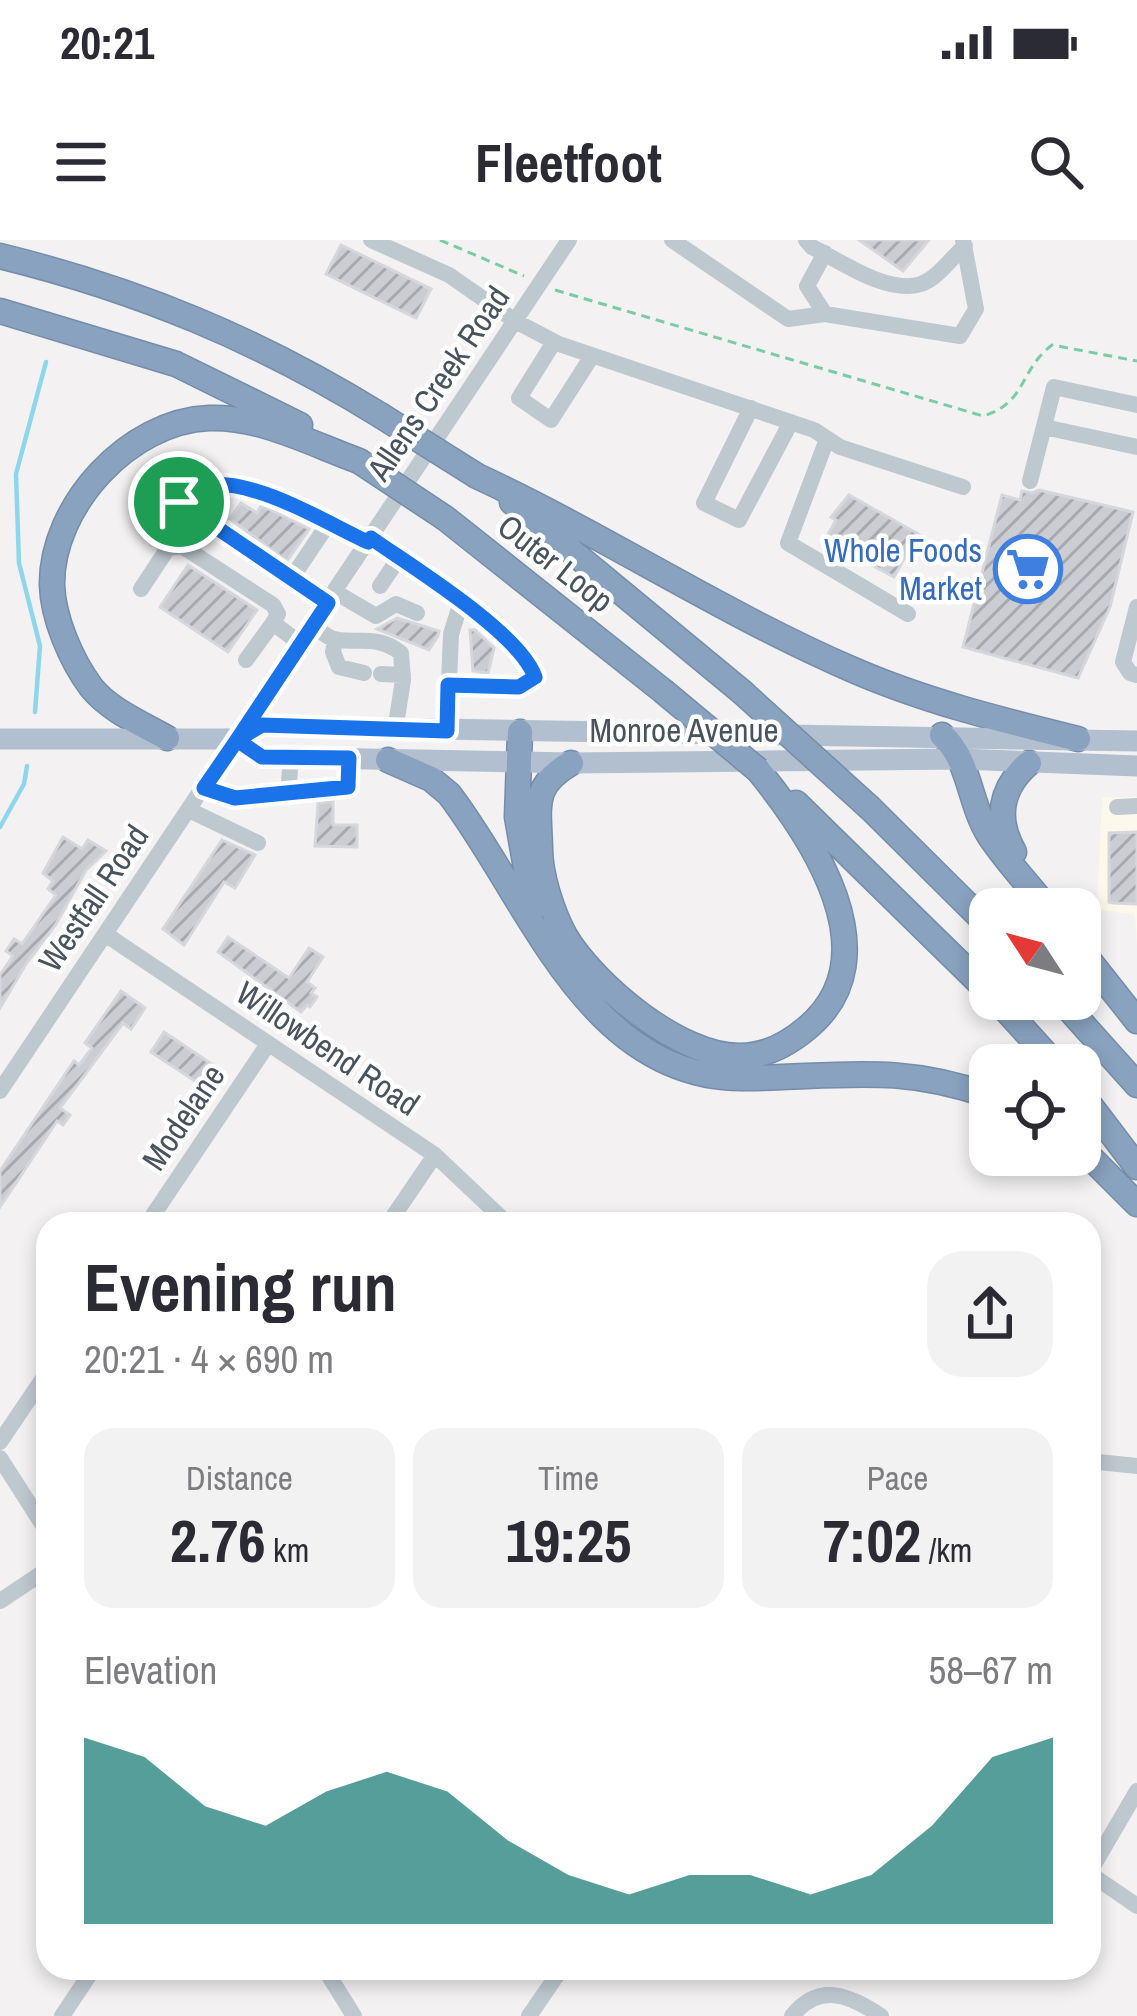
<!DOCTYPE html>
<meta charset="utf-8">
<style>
:root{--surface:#fff;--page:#f2f2f3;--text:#2b2b33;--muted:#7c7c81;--accent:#0f766e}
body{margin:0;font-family:"Archivo Narrow",sans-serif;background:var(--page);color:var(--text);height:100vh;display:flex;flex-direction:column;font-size:45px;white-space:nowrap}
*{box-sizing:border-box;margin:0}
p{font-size:39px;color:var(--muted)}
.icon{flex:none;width:66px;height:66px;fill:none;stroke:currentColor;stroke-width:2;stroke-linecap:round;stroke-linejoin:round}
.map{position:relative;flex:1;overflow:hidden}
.sheet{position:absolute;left:36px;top:972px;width:1065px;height:768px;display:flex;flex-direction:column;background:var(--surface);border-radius:36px;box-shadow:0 6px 18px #0003}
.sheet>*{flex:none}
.needle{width:78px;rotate:306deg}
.buttons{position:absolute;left:969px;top:648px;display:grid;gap:24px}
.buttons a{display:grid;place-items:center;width:132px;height:132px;border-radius:24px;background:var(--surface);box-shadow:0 6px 18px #0003;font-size:60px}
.pin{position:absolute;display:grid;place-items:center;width:102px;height:102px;color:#fff;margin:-51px;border:6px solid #fff;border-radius:50%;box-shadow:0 3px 12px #0007}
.round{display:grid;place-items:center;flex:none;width:126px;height:126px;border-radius:36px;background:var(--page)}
.overview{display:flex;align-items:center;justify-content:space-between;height:204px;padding:0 48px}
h1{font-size:66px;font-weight:700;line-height:90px}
.figures{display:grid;grid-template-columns:repeat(3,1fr);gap:18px;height:204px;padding:12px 48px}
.figures div{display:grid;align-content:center;border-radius:30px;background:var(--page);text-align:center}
.figures b{font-size:60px;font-weight:700}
.figures small{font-size:33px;font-weight:400}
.figures p{font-size:33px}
.chart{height:336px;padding:24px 48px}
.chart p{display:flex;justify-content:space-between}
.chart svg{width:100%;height:216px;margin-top:12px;fill:var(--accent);opacity:.7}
.status{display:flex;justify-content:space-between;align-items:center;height:84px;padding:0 60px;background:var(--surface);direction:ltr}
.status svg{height:33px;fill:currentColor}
header{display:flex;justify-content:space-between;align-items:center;height:156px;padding:0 48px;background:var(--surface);font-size:54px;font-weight:700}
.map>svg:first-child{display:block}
.commercial{fill:#fcf8eb}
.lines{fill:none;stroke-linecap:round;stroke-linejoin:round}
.stream{stroke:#8ed6ec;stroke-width:4.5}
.building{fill:url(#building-hatch);stroke:#d5d7dc;stroke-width:3}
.highway-casing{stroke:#748daa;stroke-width:27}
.path{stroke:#78cda5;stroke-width:3;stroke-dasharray:9 6;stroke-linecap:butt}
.minor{stroke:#bec8cf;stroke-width:16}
.major{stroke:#b1bfcf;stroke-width:21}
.highway{stroke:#89a2bf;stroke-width:24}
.highway-bridge-casing{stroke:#748daa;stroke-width:27;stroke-linecap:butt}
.highway-bridge{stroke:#89a2bf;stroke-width:24}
.route-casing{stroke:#fff;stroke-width:24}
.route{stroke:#1a73e8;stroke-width:15}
.labels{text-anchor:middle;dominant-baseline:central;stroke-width:9;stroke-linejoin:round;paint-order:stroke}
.street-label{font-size:33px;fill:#48535e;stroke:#fff}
.shop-label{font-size:33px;fill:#366cbe;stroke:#fff;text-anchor:end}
</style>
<div class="status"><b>20:21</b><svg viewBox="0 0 49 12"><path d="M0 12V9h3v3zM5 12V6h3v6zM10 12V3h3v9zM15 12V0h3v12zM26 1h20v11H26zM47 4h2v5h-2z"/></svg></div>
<header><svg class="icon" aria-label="menu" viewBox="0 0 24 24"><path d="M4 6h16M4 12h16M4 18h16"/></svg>Fleetfoot<svg class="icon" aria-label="search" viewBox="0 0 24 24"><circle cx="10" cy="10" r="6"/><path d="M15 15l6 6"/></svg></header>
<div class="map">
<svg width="1137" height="1776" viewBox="0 0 1137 1776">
<defs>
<pattern id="building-hatch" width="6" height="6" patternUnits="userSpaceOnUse" patternTransform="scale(3)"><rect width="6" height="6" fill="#cbcdd3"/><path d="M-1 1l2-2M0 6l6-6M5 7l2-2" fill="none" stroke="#a7a9ae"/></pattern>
</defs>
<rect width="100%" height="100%" fill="#f3f1f1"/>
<path class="commercial" d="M1102,557h35v148l-2,-30 -38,-6z"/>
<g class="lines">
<path class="stream" d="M35,472l5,-66 -21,-83 -3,-89 30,-112
M0,587l24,-43 3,-18"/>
</g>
<path class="building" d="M859,0h70l-26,31z
M341,5l90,44 -15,29 -90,-44z
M1039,250l94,22 -23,95 -32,71 -115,-31 39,-152 18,5 2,-9 10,2z
M849,255l73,41 -12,23 -5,-2 -11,20 -69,-37 11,-20 -5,-3z
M241,263l16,10 4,-7 10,4 38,19 -22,32 -57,-42z
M188,325l69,45 -29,42 -68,-45z
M397,378l42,13 -1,5 -9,14 -52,-21z
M470,390h5l19,18 -6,25 -15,-2z
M333,561v24h24v22l-42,-1 3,-43z
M1137,592v72l-24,-1 -4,-1v-69z
M63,597l19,12 6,-9 18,11 -20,19 -30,54 -30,40 -26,44v-33l13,-19 -7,-5 8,-12 8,5 34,-49 -8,-6 5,-8 -10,-8z
M222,600l33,15 -20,33 -11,-6 -40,63 -21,-16z
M228,697l61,41 20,-30 14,9 -16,25 8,6 -4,5 6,4 -7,10 -3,-2 -6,7 -83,-60z
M121,751l24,17 -14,21 -8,-6 -48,65 -15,20 10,7 -7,10 -6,-4 -57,86v-36l74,-110 5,4 13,-17 -7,-5z
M164,792l52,35 -12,20 -53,-35z"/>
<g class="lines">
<g class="highway-casing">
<path id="highway" d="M0,16c138,34 259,84 380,159
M0,71l176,53 124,61
M477,236c127,59 245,137 374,193 73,32 150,51 227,70
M512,262l230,190
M445,278l218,173
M520,492l-3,85 16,91
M942,495c28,25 27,68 47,100 17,26 40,50 59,74
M167,498c-25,-14 -58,-28 -76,-51 -20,-27 -38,-69 -39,-102 -1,-79 77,-164 157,-167 51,-2 103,26 150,43
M388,520l43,19 18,15c80,104 138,287 297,284 93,-1 152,-15 244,18
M571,523c-40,23 -32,43 -31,85 0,27 12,64 25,88 29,49 116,122 176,120 24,0 47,-12 66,-28 87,-72 3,-194 -49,-258
M796,563l194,190
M870,568l120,119
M1014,612c-19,-33 -14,-64 15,-89
M1080,709l57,72
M996,759l60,66
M1060,759l77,86
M1080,852l57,75
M1080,907l57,57"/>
</g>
<path class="path" d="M440,0l84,36
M555,50l428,126c44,-13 36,-46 69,-71l85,16"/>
<path class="minor" d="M371,0l78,35 66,46 44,23 255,86 26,17 123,40
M672,0l116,79 37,-5
M806,0l6,7c29,14 75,48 109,37 17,-6 30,-26 44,-38
M825,13l-18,33 18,28 135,22 16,-27 -13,-69
M554,102l-35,56 32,22 41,-64
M751,168l-47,95 35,17 52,-98
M1044,187l93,20
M827,199l-39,104 120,71
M1030,241l24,-94 83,18
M371,299l91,60 -11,35 -4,97
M291,339l37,-55
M380,346l19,-28
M141,349l27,-41 14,-2 91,59 5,9 -5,9 28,21
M335,352l41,24 20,-12 21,9
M328,363l-147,-96 -1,-13c51,-33 141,27 188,48
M1137,367l-14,55 7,11 7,2
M313,386c6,4 11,9 18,12 21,8 43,-6 70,15l2,27 -8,51
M335,400l-2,12 6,15 25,6
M246,420l27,-37
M381,434l22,1
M449,445l70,2 16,-10 -10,-17 -63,-61
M204,548l31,10 113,-11 1,-29
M288,555l3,-39
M1117,567l20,-1
M189,570l69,33
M105,694l330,221 73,69
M0,851l569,-851
M147,984l121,-180
M388,984l47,-69
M0,1202l48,-71
M0,1218l48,75
M1089,1221l48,5
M0,1361l48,-32
M1089,1633l48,-82
M1089,1633l48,33
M324,1728l30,48
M62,1776l32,-48
M529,1776l33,-48
M792,1776c27,-34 58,-21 89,0"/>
<path class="major" d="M0,499h237l25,-13 875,15
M237,499l25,18 309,6 390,-4 176,7"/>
<use href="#highway" class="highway"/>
<g class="highway-bridge-casing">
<path id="highway-bridge" d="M380,175l97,61
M359,221l86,57
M663,451l95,79
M742,452l128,116"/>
</g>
<use href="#highway-bridge" class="highway-bridge"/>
</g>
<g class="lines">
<g class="route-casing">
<path id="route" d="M179,262l149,101 -91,137 25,17 87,1 -1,29 -113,11 -31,-10 33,-48 25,-15 185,6 1,-46 71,2 16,-10c-16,-45 -123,-110 -164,-139l-3,4c-47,-21 -138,-81 -188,-48l-1,8"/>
</g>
<use href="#route" class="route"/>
</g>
<defs>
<g id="supermarket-ring" transform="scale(3.45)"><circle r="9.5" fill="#fff" stroke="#3f7fe0" stroke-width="1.5"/><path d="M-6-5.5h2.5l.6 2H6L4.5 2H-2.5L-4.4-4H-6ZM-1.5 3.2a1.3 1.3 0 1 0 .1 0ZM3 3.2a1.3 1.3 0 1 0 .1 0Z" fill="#3f7fe0"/></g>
</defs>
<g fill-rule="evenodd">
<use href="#supermarket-ring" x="1028" y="329"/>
</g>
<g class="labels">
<g class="street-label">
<text transform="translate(438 143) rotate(-56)">Allens Creek Road</text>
<text transform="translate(556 323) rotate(38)">Outer Loop</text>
<text x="684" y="490">Monroe Avenue</text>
<text transform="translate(93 658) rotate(-56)">Westfall Road</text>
<text transform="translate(328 808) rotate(34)">Willowbend Road</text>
<text transform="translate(183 877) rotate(-56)">Modelane</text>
</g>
<g class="shop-label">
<text x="982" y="310">Whole Foods<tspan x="982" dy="38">Market</tspan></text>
</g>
</g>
</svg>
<div class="buttons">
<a><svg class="needle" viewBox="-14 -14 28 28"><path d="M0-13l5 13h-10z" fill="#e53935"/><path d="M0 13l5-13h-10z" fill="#7c7c81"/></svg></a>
<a><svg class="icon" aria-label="locate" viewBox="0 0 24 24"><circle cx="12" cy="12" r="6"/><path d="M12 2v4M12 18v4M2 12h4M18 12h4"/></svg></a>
</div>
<div class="pin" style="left:179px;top:262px;background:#1e9e55"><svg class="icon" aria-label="arrive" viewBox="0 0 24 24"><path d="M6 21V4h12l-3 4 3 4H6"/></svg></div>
<section class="sheet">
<div class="overview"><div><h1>Evening run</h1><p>20:21 · 4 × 690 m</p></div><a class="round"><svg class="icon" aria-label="share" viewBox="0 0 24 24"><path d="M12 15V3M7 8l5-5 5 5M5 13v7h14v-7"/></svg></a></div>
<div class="figures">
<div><p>Distance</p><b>2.76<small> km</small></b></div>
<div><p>Time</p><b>19:25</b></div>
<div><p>Pace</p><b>7:02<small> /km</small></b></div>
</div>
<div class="chart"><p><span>Elevation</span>58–67 m</p>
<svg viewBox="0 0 160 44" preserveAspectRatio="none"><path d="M0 44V6L10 10L20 20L30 24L40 17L50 13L60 17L70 27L80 34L90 38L100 34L110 34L120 38L130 34L140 24L150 10L160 6V44z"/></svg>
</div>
</section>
</div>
